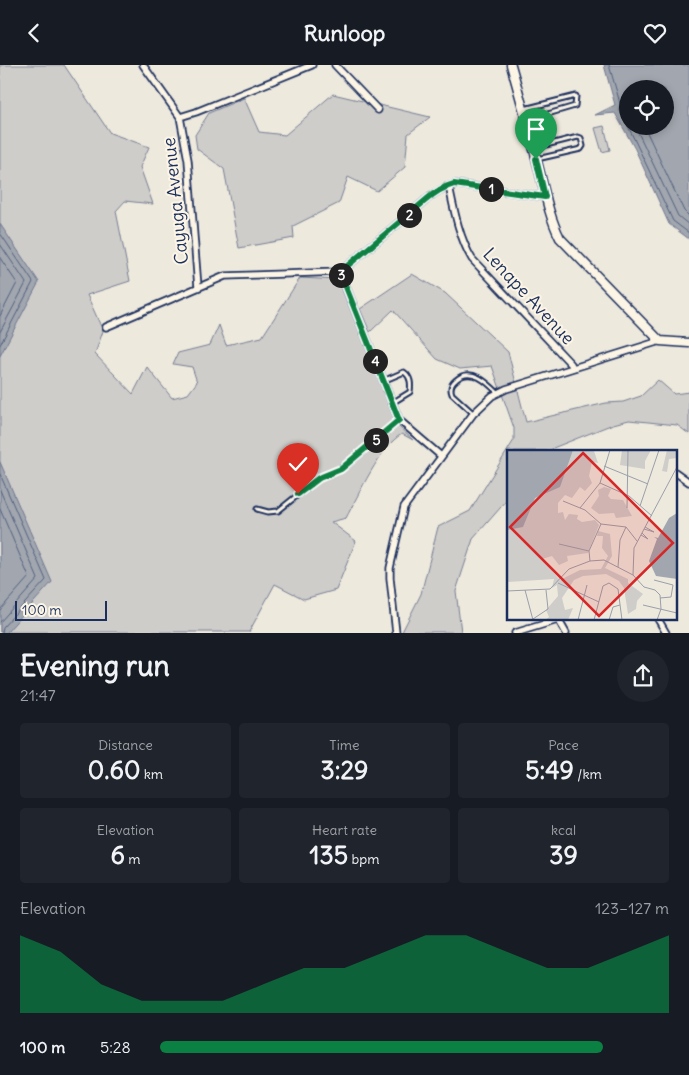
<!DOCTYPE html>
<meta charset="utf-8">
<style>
:root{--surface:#171b24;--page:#20242c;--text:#f1f3f6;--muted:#9ea1a6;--accent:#0b8043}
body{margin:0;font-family:Delius,sans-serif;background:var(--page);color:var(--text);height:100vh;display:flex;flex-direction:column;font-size:19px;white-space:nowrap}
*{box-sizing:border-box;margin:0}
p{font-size:16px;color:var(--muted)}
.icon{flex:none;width:28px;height:28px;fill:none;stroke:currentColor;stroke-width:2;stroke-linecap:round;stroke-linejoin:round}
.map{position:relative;height:568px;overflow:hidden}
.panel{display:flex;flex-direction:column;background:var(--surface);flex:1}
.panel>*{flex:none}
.fabs{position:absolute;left:619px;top:15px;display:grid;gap:10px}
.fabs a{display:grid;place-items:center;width:55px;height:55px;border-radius:50%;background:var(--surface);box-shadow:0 2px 8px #0003;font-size:25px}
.scale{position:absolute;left:15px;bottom:12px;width:92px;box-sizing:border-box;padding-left:5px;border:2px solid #1b2f5e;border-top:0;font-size:14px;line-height:18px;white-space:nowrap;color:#1b2f5e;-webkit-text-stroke:4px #fcf5e5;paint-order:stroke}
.pin{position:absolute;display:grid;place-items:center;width:42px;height:42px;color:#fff;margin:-51px -21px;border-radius:50% 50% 50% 0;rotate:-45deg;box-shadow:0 0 5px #0007}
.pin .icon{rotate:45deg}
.km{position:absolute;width:25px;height:25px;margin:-12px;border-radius:50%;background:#222;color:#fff;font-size:14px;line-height:25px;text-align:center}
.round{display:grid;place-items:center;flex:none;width:52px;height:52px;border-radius:26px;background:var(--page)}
.summary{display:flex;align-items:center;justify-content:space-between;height:85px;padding:0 20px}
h1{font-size:28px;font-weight:700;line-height:38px}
.metrics{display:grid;grid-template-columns:repeat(3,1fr);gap:8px;height:85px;padding:5px 20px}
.metrics div{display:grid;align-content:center;border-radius:5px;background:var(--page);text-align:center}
.metrics b{font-size:25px;font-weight:700}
.metrics small{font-size:14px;font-weight:400}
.metrics p{font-size:14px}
.chart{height:140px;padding:10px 20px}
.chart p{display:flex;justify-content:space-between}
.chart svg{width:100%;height:90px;margin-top:5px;fill:var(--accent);opacity:.7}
ul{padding:0 20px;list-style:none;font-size:16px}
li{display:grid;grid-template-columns:80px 60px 1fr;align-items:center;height:38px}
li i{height:12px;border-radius:6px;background:var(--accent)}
header{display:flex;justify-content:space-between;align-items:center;height:65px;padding:0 20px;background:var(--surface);font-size:22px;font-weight:700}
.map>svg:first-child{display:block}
.green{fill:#cfcdca;stroke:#757e94}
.water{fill:#a2a7af;stroke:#6c778f;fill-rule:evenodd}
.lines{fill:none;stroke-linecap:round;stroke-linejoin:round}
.shore{stroke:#515f7e;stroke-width:1}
.service-casing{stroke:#1b2f5e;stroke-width:7}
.minor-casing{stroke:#1b2f5e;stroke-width:9}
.tertiary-casing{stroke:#1b2f5e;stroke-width:11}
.service{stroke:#fcf5e5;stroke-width:3}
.minor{stroke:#fcf5e5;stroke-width:5.5}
.tertiary{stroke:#fcf5e5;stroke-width:8}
.route-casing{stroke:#fff;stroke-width:10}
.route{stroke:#0b8043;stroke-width:6}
.labels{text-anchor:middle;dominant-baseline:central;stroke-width:4;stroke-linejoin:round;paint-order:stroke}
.street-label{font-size:18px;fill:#1b2f5e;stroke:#fcf5e5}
.inset-road{fill:none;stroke:#9a9faa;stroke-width:1}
.view{fill:#d62828;fill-opacity:0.15;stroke:#d62828;stroke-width:2.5}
.inset-edge{fill:none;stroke:#1b2f5e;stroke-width:2.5}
</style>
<header><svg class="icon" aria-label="back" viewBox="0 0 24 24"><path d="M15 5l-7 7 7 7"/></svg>Runloop<svg class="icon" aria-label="heart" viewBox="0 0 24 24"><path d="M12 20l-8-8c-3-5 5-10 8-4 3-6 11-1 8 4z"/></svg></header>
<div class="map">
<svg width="689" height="568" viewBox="0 0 689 568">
<rect width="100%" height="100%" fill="#eee9dd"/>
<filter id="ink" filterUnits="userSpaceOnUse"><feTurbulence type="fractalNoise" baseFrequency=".02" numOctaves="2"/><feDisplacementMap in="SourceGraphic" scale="10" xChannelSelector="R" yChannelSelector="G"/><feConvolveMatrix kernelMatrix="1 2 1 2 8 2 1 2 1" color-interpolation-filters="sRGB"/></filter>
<g filter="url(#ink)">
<path class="green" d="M0,0h64l46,68 39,14 -9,20 13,37 -28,-3 -9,10 14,70 -43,14 16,36 -8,23 38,40 14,-27 25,31 16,-4 9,-12 -5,-15 -19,-3 5,-11 32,-8 9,-20 7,20 36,-8 38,-59 38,2 61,147 14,13 -11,-6c-21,11 -44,62 -56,84l-15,4 25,19 -20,49 -32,9 -29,-15 -26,48h-249z
M333,29l97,23 -22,17 -3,33 -28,24 -29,-14 -9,26 -46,23 1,12 -55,10 -15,-79 -27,-20 -2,-14 14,-22 35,-15 15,34 26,3z
M604,61l6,24 -8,2 -7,-24z
M412,209l33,19 63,59 18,70 80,-19 17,-1 18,-6 17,-16 16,14 15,-2v42l-12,-9 -48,-5 -16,4 -60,24 -3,3h-42v48l-35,40 -17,52 5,41h-59l19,-38 17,-67 32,-16 44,-71v-12l-22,-62 -32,3 -23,-10 -44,-49 -23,22 -10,-23z"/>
<path class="water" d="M604,0h85v174l-20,-15 -34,-75 -20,-36 -20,2 20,-10zM628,24h37v37h-37z
M0,159l39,58 -39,74z
M0,397l52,120 -46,51 -6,-1z"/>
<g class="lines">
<path class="shore" d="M609,0l11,38 -1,6 9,16
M628,61l45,95 16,12
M635,61l43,90 11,9
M644,61l40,85 5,5
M0,168l33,49 -33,63
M0,179l26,39 -26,49
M0,193l17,25 -17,33
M0,409l46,106 -43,47 -1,6
M0,425l38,89 -38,43
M0,444l29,68 -29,33"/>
<g class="service-casing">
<path id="service" d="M524,44l52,-13 -1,10 -48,14
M534,83l44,-11 3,1 2,8 -2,3 -44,10
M383,316l21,-9c7,5 7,12 6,20l-18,11
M473,348l-21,-19c-2,-5 -1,-10 4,-14 15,-14 32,3 42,13
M257,444l11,3 10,-1 41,-33 18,-7 12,-8 50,-43"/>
</g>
<g class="minor-casing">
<path id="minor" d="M143,0l37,52 8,43 10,127
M335,0l43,45
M180,52l16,-5 116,-47
M449,121c5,24 10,51 23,73l99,105 2,4
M340,207l59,148 42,36
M106,262l119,-51 115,-4 86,-72c9,-8 17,-13 29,-16l90,13
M675,407l14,10
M558,554l8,14
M658,554l8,14
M396,568l-6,-55v-10l14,-61 69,-93 19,-18 14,-7 154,-48
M515,568l46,-14"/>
</g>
<g class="tertiary-casing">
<path id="tertiary" d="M511,0c10,35 19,69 28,104 6,24 10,47 21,69l100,103 29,2"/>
</g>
<use href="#service" class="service"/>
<use href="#minor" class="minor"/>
<use href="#tertiary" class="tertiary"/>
</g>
</g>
<g class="lines" filter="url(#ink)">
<g class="route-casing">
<path id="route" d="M298,429l21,-16 22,-9 58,-49 -59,-148 86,-72c9,-8 17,-13 28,-16l91,13 -9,-38"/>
</g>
<use href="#route" class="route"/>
</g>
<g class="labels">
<g class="street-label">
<text transform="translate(175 136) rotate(-96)">Cayuga Avenue</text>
<text transform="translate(529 231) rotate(47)">Lenape Avenue</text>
</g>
</g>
<g transform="translate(507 385)">
<rect width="170" height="170" fill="#eee9dd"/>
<path d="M0,0h94l-7,1 4,12 -6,-1 -3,14 3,7 -7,8 -5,-4 -8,11 -7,-3 -7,8v10l5,-1 2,8 4,-6 9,1 -1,4 5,3 13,-2 4,5 -11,28 -21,3 1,5 -9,4 -7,-9 -10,3 18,21 20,-10 21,-1 7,-13 -6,-8 1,-12h-6l1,-5 12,3 2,22 -7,12 23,11v4l15,11 -6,7 -1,8 -8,5 -4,-26 -5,-7 -13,-7 -23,2 -9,4 -12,18 3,12 8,-2 -5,12h-23l4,-3 -3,-7 12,-14 -1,-11 -5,3 2,-9 -47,3zM115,0h29l-6,11v8l-25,-4zM160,0h10v8l-8,1 -2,13 -5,-1zM97,37l7,2 -3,7 3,3 12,1 9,16 -16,2 -2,-5 -15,1 -8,-6 8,-12 -1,-6z" fill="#cfcdca"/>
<path d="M0,0h66l-13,37 -25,11 -12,29 -16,3zM170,63v66l-21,-3 -7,-15 8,-22 -3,-2 4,1 11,-20z" fill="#a2a7af"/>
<path class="inset-road" d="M97,16l44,18M93,33l29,13 23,20M56,51l22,9 16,14 25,3 11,14M133,56l19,-56M73,58l20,-25 10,-33M120,58l1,-57M137,79l10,3 -9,-5M134,85l7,4 -6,-6M52,94l30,7M83,111l-1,-10 12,-27M111,117l2,-27 6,-13M147,130l19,5 -2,12 -11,1M51,133l41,19M18,140l8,30M0,141l43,-2 19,-20 21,-8 14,-1 29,15M136,155l34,8M26,169l15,-10 -2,-19M71,170l9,-35M87,170l9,-34 6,-3 9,6 4,31M102,170l4,-13 7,-2M150,170l4,-11 -1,-14 -5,-5 -11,-3 -11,-12 1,-27 43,-81"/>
<path class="view" d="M76,3l90,90 -74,73 -89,-89z"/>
<rect width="170" height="170" class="inset-edge"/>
</g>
</svg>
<div class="fabs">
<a><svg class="icon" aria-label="locate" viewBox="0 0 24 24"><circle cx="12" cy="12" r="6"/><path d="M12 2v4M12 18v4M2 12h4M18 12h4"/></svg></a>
</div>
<div class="scale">100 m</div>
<div class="pin" style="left:536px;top:94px;background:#1e9e55"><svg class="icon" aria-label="arrive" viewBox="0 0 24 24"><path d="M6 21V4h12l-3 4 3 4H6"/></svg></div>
<div class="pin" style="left:298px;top:429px;background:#d93025"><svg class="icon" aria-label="check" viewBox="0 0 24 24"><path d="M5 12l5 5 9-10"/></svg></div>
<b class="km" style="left:491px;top:124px">1</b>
<b class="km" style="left:409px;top:150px">2</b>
<b class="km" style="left:341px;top:210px">3</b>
<b class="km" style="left:375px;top:296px">4</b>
<b class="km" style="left:376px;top:375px">5</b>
</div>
<section class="panel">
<div class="summary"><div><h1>Evening run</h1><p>21:47</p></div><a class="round"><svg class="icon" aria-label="share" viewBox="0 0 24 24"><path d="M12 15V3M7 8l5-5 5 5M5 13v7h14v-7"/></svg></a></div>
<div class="metrics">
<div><p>Distance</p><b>0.60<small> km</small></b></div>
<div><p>Time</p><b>3:29</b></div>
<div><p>Pace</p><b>5:49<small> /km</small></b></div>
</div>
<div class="metrics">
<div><p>Elevation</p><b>6<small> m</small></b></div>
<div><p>Heart rate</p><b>135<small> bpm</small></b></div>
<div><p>kcal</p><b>39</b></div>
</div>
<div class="chart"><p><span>Elevation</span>123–127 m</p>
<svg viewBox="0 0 160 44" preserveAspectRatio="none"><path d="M0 44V6L10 14L20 30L30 38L40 38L50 38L60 30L70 22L80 22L90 14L100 6L110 6L120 14L130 22L140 22L150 14L160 6V44z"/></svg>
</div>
<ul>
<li><b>100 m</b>5:28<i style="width:87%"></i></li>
</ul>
</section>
